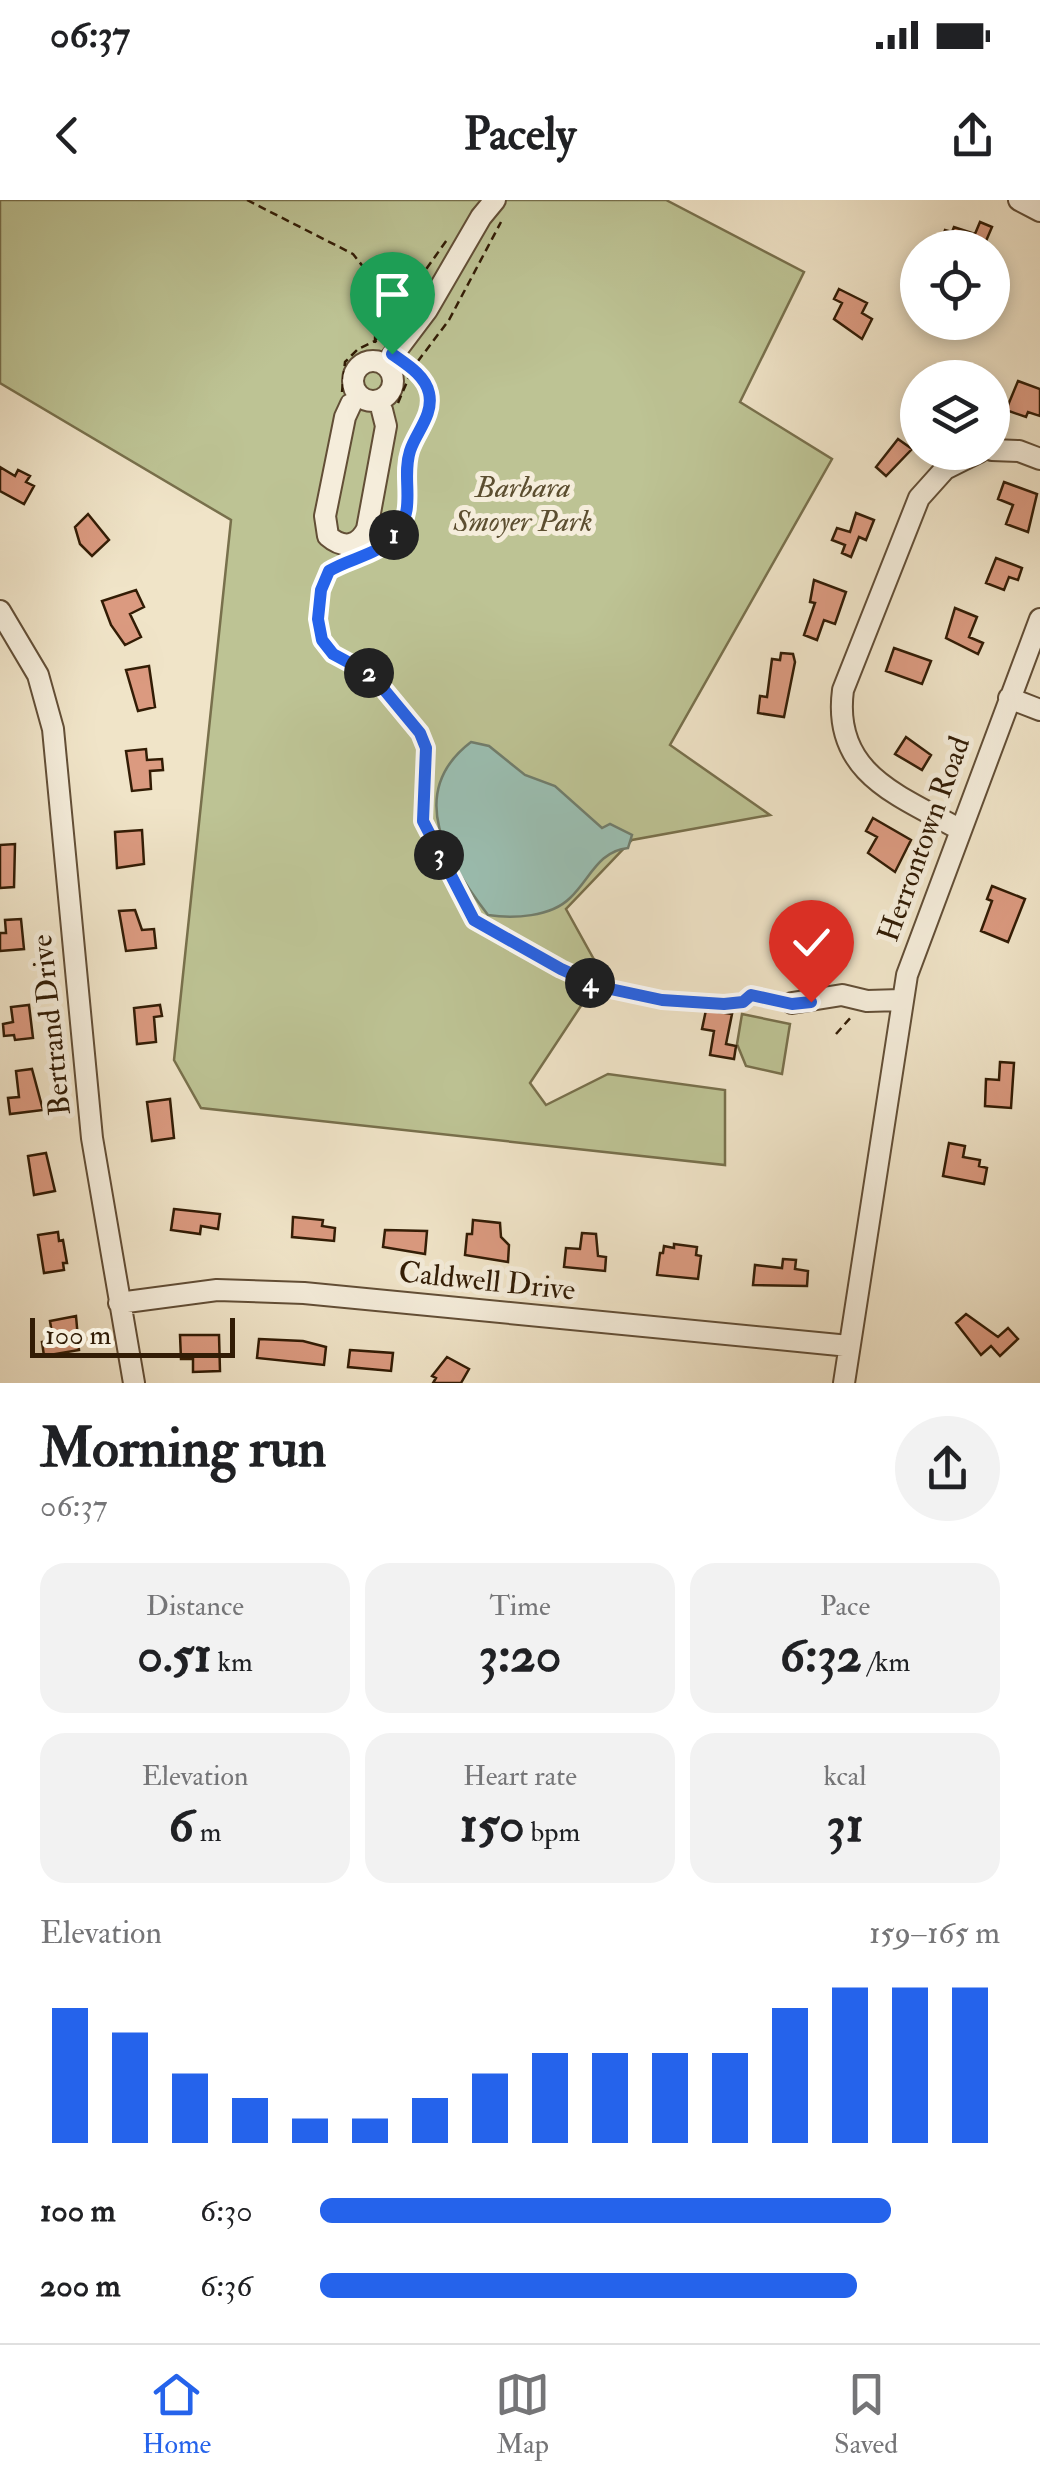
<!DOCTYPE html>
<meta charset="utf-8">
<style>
:root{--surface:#fff;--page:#f2f2f2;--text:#202124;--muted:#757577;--line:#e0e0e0;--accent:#2563eb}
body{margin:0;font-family:"IM FELL Double Pica",serif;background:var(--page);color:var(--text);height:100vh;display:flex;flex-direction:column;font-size:38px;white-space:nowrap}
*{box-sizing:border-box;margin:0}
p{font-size:32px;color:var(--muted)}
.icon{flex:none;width:55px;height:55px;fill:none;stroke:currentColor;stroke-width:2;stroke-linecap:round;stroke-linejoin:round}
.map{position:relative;height:1183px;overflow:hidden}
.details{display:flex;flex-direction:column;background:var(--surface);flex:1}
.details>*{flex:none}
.fabs{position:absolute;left:900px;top:30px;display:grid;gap:20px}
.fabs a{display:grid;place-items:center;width:110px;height:110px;border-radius:50%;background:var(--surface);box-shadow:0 5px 15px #0003;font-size:50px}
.scale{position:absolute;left:30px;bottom:25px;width:205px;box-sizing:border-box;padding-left:10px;border:5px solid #321c05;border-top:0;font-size:28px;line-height:35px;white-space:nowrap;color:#321c05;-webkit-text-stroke:8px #f5eddb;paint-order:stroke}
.pin{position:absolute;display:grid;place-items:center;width:85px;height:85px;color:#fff;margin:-102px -42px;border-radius:50% 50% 50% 0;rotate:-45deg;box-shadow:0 0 10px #0007}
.pin .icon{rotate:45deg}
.km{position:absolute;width:50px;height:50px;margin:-25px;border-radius:50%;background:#222;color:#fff;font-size:28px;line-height:50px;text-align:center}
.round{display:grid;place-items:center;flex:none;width:105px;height:105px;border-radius:52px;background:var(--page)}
.headline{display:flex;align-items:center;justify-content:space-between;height:170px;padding:0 40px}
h1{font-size:55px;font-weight:700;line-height:75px}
.stats{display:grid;grid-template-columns:repeat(3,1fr);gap:15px;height:170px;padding:10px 40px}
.stats div{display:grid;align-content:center;border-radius:25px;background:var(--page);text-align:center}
.stats b{font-size:50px;font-weight:700}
.stats small{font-size:28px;font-weight:400}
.stats p{font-size:28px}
.chart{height:280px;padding:20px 40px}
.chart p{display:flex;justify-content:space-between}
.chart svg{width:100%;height:180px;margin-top:10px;stroke:var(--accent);stroke-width:6}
ul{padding:0 40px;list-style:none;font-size:32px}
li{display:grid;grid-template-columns:160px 120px 1fr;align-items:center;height:75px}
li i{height:25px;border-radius:12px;background:var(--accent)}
.status{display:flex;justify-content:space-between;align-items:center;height:70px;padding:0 50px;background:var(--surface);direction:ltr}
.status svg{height:28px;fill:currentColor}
header{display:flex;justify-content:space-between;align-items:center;height:130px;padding:0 40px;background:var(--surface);font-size:45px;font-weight:700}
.tab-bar{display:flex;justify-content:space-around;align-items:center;height:140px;border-top:2px solid var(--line);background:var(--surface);font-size:28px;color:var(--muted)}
.tab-bar a{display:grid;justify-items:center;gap:5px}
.tab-bar .on{color:var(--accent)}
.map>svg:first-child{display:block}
.green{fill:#bdc394;stroke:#78704c;stroke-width:2.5}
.water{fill:#9bbfb2;stroke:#717e6d;stroke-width:2.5}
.building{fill:#db9a80;stroke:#321c05;stroke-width:2.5}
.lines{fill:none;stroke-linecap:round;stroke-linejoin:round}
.minor-casing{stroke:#624e36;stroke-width:24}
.path{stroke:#321c05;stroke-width:2.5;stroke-dasharray:8 5;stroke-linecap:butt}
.minor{stroke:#f5eddb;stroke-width:20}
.route-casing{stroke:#fff;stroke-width:20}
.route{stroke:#2563eb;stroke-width:12}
.labels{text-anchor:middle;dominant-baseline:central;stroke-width:10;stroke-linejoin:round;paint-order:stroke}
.park-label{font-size:30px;font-style:italic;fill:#5c4e30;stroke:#f5eddb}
.street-label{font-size:30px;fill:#321c05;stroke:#f5eddb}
</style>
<div class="status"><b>06:37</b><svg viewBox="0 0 49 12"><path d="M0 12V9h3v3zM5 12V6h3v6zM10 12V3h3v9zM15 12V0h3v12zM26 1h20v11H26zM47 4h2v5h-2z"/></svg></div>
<header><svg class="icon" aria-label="back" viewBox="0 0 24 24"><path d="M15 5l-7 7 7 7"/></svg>Pacely<svg class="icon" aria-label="share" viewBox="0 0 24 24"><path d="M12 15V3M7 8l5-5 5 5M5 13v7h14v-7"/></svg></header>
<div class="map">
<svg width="1040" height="1183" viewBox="0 0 1040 1183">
<rect width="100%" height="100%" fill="#f0e4c8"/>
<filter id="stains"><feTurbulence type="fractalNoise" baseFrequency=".002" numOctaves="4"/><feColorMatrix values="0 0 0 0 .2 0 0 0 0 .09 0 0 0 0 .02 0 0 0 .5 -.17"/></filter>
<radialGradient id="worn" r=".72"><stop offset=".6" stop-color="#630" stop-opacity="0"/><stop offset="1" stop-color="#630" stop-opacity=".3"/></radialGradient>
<path class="green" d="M0,0h666l138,72 -64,130 92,57 -162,286 100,70 -138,25 -66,69 36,65 -72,109 16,22 62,-31 117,16v75l-524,-57 -27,-48 57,-540 -231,-137z
M742,814l48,10 -8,50 -36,-8 -9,-22z"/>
<path class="water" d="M471,542l18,4 36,29 30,11 47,42 8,-4 22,11 -4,13c-30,3 -38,31 -58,50 -19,19 -57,21 -82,17 -40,-52 -84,-122 -17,-173z"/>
<path class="building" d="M980,22l12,5 -9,21h-44l6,-18 7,2 2,-5 21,7z
M839,89l28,14 -5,10 10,6 -10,20 -28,-20 8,-16 -8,-4z
M1018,181l22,8v27l-12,-4 -2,5 -20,-7z
M898,239l14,10 -26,27 -10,-9z
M0,267l15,9 3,-6 12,6 -4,6 8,4 -10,18 -24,-13z
M1004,282l33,12 -9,38 -22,-8 7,-19 -15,-6z
M856,313l18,7 -8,20 -7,-3 -8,20 -9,-4 3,-8 -13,-5 5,-12 13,4z
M88,314l21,26 -17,16 -12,-12 -5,-17z
M996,358l26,10 -4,12 -9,-3 -5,13 -18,-7z
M814,380l32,12 -11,32 -11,-4 -7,20 -13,-5 11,-32 -5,-1z
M136,390l8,17 -14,7 11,23 -16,8 -14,-20 -9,-24z
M955,408l22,9 -8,20 14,6 -5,11 -32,-16z
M894,448l37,13 -9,23 -36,-13z
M781,453l12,1 2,8 -11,55 -26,-4 2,-17 7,1 5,-38 8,1z
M149,466l6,41 -17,4 -12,-41z
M906,537l25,18 -9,15 -27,-16z
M146,549l1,11 15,-1 1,11 -13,1 1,18 -19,2 -6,-40z
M873,618l38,22 -16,32 -27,-19 9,-16 -11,-6z
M142,630l2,34 -27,4 -2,-36z
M15,644l-1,43 -14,1v-43z
M992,686l33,13 -17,43 -27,-11 11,-30 -5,-2z
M135,710l7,20 12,-1 2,19 -30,3 -7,-40z
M21,719l3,30 -24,2v-18h6l-1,-13z
M29,805l4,33 -18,2 -1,-5 -10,1 -1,-12 10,-2 -2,-15z
M160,805l2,11 -8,1 2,25 -19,2 -3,-36z
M706,810l26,4 -6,30 10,2 -2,13 -24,-4 4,-24 -12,-2z
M1000,862l14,1 -3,45 -26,-2 1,-27 13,1z
M32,869l11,41 -33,4 -2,-16 11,-1 -3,-26z
M170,899l4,39 -22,3 -5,-39z
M949,943l16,3 -2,11 17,3 -1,6 8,2 -3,16 -41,-8z
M46,953l9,38 -21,4 -6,-39z
M174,1009l46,5 -2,15 -17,-3 -1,8 -29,-4z
M293,1017l30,3 -1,6 13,2 -1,13 -42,-4z
M473,1020l27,3 1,14 8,8 -1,17 -43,-7 2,-21h5z
M385,1030l42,1 -2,23 -42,-7z
M58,1032l1,9 4,-1 4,23h-4l1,7 -20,3 -6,-38z
M582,1033l14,1 2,22 8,1 -1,14 -41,-4 2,-19 14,1z
M674,1044l23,3 -1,8 5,1 -3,23 -41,-4 3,-22h3l1,-7 10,2z
M783,1059l13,1 -1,9 13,2 -1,15 -54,-1 2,-20 27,3z
M966,1114l32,23 10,-9 10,11 -18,17 -9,-10 -10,9 -25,-32z
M76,1116l3,34 -35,6 -2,-14 11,-2 -3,-19z
M180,1135h39l1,36 -27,1v-13h-12z
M259,1139l44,2 23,6 -2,18 -67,-7z
M350,1150l43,3 -2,18 -43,-4z
M447,1157l22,12 -8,14h-28l3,-5 -4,-2z"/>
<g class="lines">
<g class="minor-casing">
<path id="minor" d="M1019,0l21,11
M353 181a20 20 0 1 1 40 0a20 20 0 1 1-40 0Z
M387,163l40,-53 54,-93 14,-17
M351,204l-6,13 -20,99 3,20c15,13 30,11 39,-7l19,-103 -4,-16
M992,250l27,1 21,8
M0,411l38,64 15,54 39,409 42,245
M1009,498l31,12
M959,629c-61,-34 -127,-56 -116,-139l76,-192 26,-29 34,-17
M792,803l50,-8 25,6 34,-1
M119,1103l98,-13 87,3 545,53
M844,1183l63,-408 133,-356"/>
</g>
<path class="path" d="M247,0l106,54 23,29 -1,58 3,3
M378,83l32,2
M342,192l3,-30 13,-13 17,-8 74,-104
M398,203l14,-33
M368,355c55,-27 30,-57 41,-101 9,-35 38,-51 3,-85l37,-49 52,-98
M346,362l-17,9 -8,19 -3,29 4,21 11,14 39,21 48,58 5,15 -2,73 51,99 127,67 61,13 62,4 19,-2 8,-7 24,5
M836,834l16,-18"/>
<use href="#minor" class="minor"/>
</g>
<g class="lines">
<g class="route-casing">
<path id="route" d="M392,154c14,10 33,21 37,39 5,22 -13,39 -19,58 -9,28 7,57 -14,83 -18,22 -44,23 -67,37l-8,19 -3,29 4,21 11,14 39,21 48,58 6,15 -3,73 51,99 87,49 40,18 61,13 62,4 19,-2 8,-7 41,9 19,-2"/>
</g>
<use href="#route" class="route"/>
</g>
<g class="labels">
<g class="park-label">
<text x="523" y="287">Barbara<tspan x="523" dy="34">Smoyer Park</tspan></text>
</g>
<g class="street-label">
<text transform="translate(924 639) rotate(-70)">Herrontown Road</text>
<text transform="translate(51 825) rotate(-96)">Bertrand Drive</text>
<text transform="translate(487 1081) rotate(6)">Caldwell Drive</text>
</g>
</g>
<rect width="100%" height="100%" filter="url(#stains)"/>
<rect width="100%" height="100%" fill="url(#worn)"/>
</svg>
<div class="fabs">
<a><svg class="icon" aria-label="locate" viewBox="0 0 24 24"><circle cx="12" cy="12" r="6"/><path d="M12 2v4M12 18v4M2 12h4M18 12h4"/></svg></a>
<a><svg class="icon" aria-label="layers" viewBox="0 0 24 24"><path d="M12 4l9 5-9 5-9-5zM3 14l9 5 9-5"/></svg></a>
</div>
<div class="scale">100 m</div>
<div class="pin" style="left:392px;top:154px;background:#1e9e55"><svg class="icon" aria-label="arrive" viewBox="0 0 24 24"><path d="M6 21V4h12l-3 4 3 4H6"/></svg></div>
<div class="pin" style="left:811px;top:802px;background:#d93025"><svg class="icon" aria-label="check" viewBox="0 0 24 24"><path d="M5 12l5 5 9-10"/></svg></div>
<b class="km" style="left:394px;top:335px">1</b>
<b class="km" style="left:369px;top:473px">2</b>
<b class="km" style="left:439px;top:655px">3</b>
<b class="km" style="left:590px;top:783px">4</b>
</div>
<section class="details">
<div class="headline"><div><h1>Morning run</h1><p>06:37</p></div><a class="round"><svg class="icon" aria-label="share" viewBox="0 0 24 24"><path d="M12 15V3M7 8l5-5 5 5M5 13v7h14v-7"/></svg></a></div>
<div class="stats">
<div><p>Distance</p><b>0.51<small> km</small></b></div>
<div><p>Time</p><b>3:20</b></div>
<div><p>Pace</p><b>6:32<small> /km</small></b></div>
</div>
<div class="stats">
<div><p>Elevation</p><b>6<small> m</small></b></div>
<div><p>Heart rate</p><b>150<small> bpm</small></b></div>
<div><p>kcal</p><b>31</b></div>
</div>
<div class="chart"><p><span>Elevation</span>159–165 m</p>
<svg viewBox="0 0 160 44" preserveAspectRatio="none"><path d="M5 44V11M15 44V17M25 44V27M35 44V33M45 44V38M55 44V38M65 44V33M75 44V27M85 44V22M95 44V22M105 44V22M115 44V22M125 44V11M135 44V6M145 44V6M155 44V6"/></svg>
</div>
<ul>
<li><b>100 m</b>6:30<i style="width:84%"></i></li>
<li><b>200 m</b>6:36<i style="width:79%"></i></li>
</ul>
</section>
<nav class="tab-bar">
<a class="on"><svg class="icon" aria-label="home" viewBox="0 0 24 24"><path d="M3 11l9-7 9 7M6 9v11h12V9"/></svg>Home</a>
<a><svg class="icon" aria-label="map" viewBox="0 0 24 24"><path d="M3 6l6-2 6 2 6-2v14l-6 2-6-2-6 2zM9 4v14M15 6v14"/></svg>Map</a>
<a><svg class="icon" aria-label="saved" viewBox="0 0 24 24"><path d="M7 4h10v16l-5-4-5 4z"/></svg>Saved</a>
</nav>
